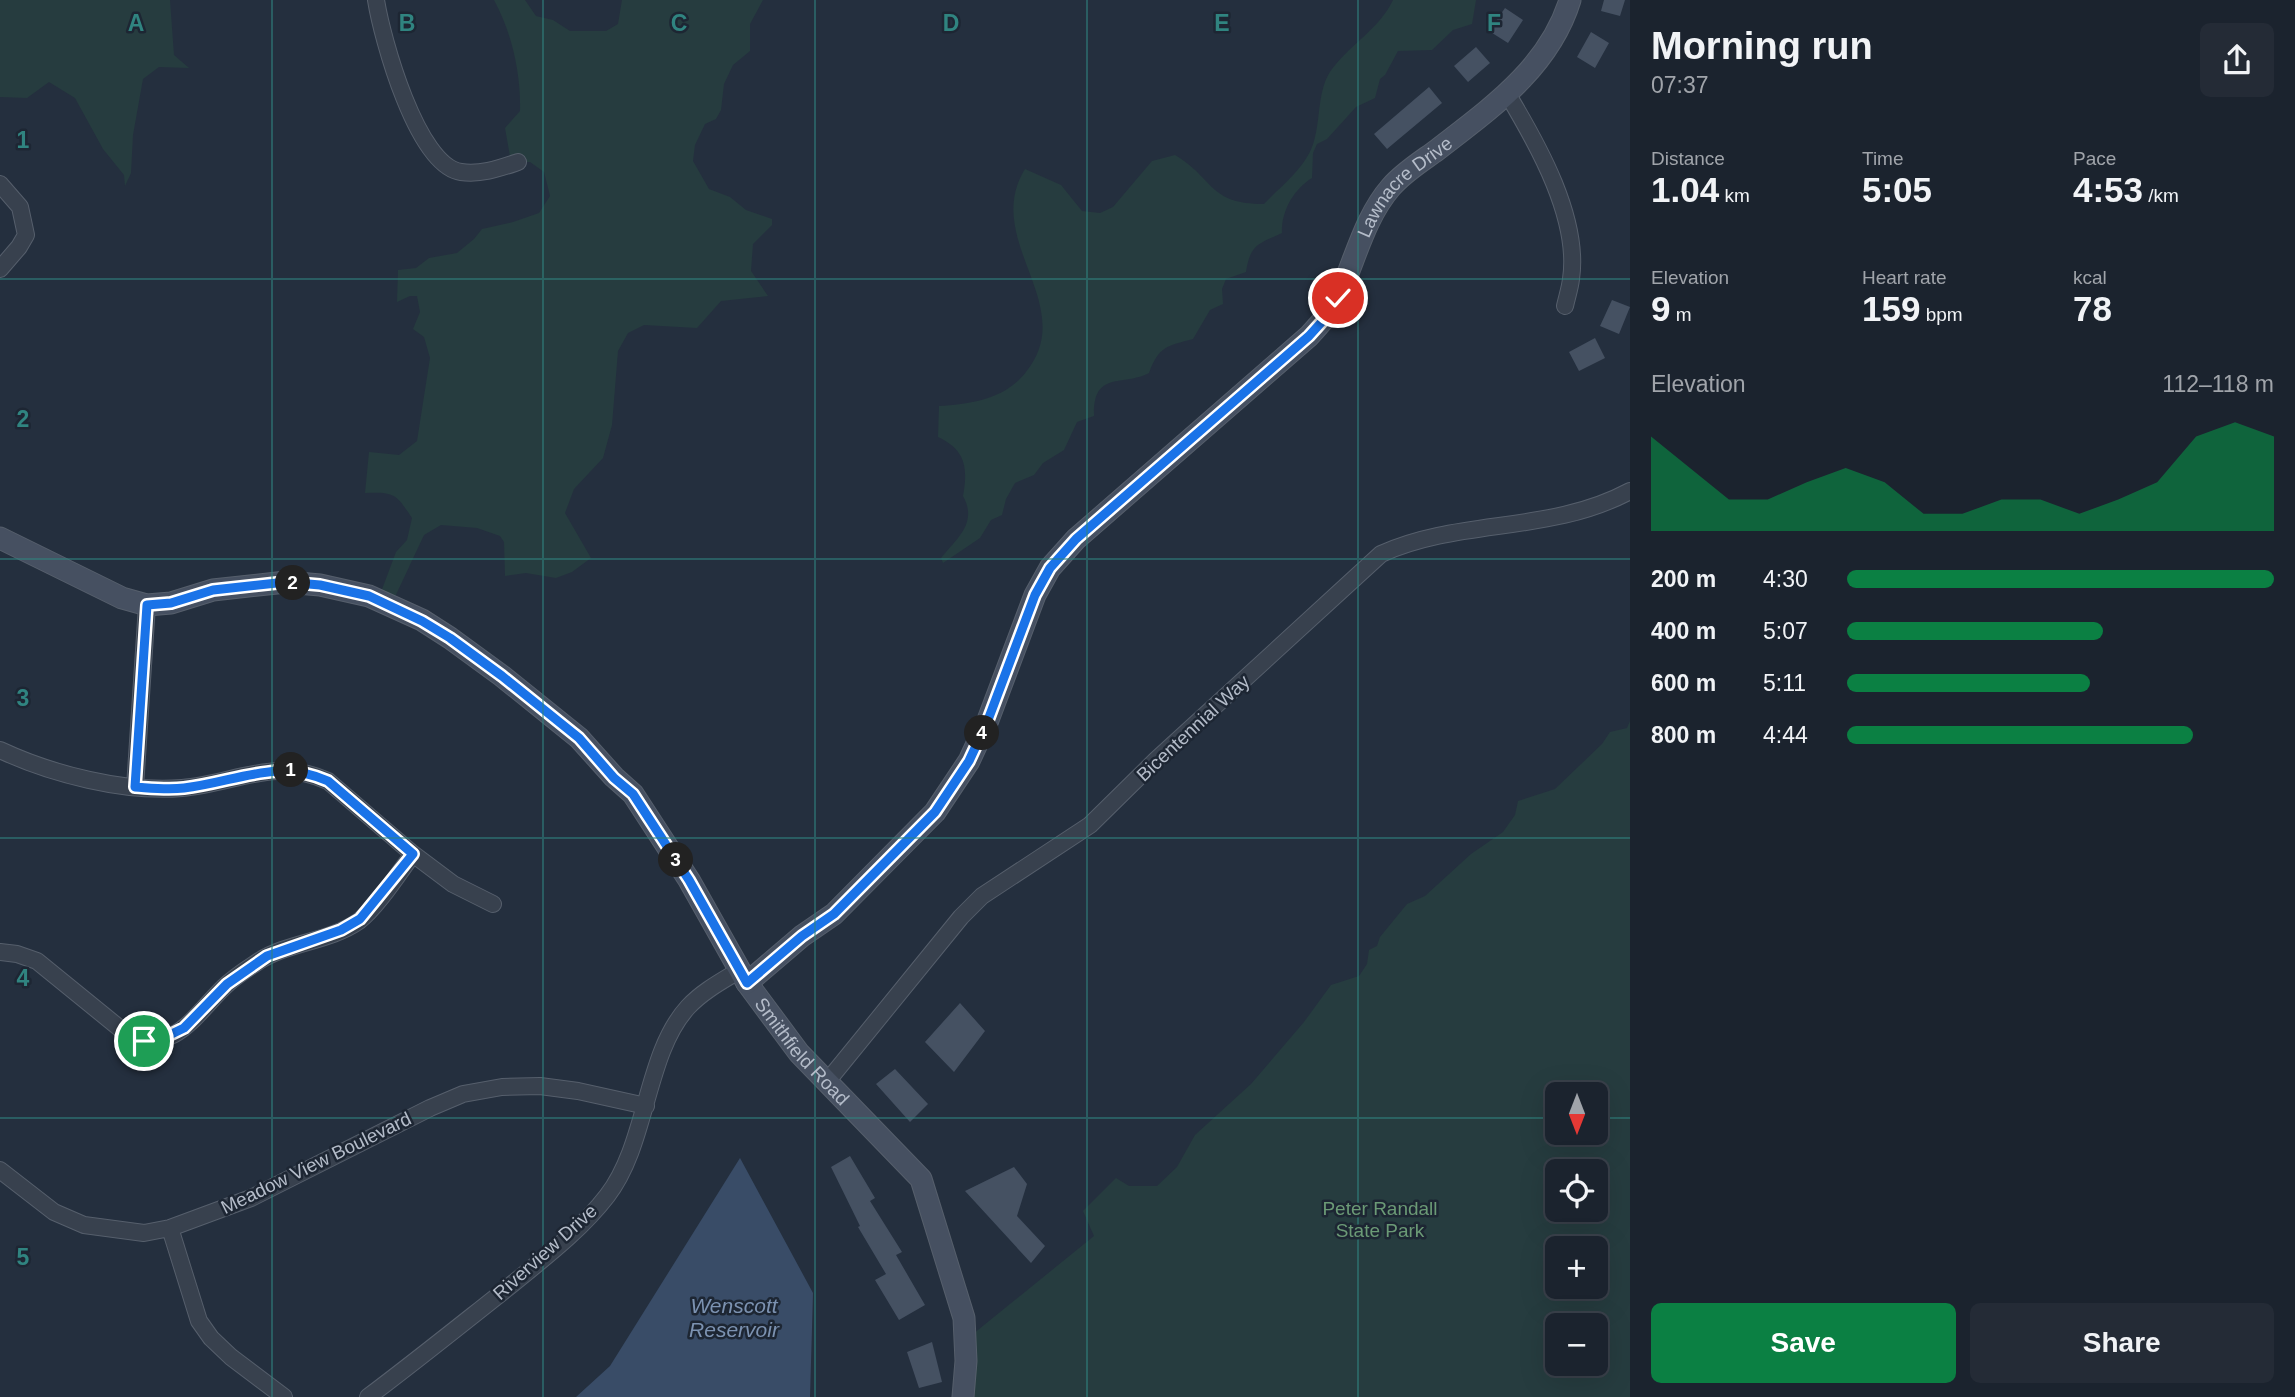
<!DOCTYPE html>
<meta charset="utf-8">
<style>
:root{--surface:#1b232e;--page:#242b36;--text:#f1f3f6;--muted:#a0a4aa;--line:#39404a;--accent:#0b8043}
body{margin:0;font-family:Helvetica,sans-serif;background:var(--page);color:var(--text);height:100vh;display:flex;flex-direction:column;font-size:26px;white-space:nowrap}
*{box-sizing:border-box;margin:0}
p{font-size:23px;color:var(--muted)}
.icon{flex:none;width:38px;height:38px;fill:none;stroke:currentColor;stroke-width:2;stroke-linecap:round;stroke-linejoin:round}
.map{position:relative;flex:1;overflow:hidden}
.details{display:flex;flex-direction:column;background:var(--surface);width:665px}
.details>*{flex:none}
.needle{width:46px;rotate:180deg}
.controls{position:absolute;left:1545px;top:1082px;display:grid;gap:14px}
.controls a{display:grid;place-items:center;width:63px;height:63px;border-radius:10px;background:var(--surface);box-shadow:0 7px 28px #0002,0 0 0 2px var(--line);font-size:35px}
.pin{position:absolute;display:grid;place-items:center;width:60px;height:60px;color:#fff;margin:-30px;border:4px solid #fff;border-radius:50%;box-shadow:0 2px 7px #0007}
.km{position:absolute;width:35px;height:35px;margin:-18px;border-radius:50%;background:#222;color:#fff;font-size:19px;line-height:35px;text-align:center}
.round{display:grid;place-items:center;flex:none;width:74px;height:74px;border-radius:10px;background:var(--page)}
.head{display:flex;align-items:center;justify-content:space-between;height:119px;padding:0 21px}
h1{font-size:38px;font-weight:700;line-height:52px}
.stats{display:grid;grid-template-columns:repeat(3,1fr);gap:10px;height:119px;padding:7px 21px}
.stats div{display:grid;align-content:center}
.stats b{font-size:35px;font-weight:700}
.stats small{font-size:19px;font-weight:400}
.stats p{font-size:19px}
.chart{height:196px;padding:14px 21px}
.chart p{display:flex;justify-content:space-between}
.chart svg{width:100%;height:126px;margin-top:7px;fill:var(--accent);opacity:.7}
.action{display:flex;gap:14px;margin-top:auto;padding:14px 21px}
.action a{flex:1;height:80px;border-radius:10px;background:var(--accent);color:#fff;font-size:28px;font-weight:700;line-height:80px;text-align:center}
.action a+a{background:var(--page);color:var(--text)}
ul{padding:0 21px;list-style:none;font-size:23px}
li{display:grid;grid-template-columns:112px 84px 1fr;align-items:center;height:52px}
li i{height:18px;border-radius:9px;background:var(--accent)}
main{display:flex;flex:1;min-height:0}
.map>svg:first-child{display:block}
.green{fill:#263c3f;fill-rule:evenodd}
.water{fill:#394c67}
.building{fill:#455162}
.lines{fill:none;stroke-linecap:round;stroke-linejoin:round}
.street-casing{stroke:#565f6c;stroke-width:18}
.secondary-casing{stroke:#565f6c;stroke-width:23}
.street{stroke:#38414e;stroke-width:16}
.secondary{stroke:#465061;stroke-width:21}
.route-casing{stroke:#fff;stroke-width:14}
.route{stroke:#1a73e8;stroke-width:9}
.grid{fill:none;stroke:#308480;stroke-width:2;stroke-opacity:0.55}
.labels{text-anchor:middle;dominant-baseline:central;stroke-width:5;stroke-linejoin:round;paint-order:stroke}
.street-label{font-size:19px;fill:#b4bcc9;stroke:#1d2633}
.park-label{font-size:19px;fill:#6b9a76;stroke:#1d2633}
.water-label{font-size:21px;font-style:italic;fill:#7c92b1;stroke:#1d2633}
.grid-label{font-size:23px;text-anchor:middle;font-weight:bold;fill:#308480;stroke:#1d2633;stroke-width:5;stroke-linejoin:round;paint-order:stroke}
</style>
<main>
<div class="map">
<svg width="1630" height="1397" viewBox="0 0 1630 1397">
<rect width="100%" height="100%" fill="#242f3e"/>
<path class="green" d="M0,0h170l4,55 15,13 -30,-1 -16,12 -10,56 -2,38 -6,13 -1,-11 -21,-26 -28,-51 -26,-16 -22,16 -27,-1z
M494,0h31l11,16 17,4 17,11h36l12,-7 4,-24h141l-13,24v27l-17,14 -9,19 -3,26 -5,9 -11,5 -10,21 -2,16 16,28 21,8 16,13 26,9v6l-19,19 -2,27 17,25 -47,5 -24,27 -53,-3 -16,8 -10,18 -6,74 -9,33 -29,31 -9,24 26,45 -19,14 -16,6 -30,-5 -21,3 -1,-34 -4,-6 -23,-8 -36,-3 -17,10 -30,64 -13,-7 15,-40 11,-12 5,-22c-16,-24 -17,-26 -47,-25l4,-41 30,3 18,-14 13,-83 -6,-21 -11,-8 7,-17 -3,-16h-7l-13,6 1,-32 18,-2 13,-10 28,-5 17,-14 8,-10 31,-7 26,-9 11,-17 -6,-24 -14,-10h-19l-6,-34 15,-17c1,-37 -8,-78 -26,-111z
M1393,0h83l-4,24 -19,6 -21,20 -34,1 -13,24 -5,4 -5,19 -19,9 -29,32 -10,5 -4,9 -1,25c-18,11 -31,33 -30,55 -23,11 -32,11 -36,39l-20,7 -4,10 1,15 -13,6 -17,29c-26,7 -34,7 -44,34 -27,14 -56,-3 -55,43l-17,6 -13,28 -21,13 -9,12 -19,8 -9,16 -4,16 -11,5 -11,18 -37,25 -2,-5c16,-20 37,-35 22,-62 5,-28 3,-46 -25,-59l1,-31c33,-2 66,-7 87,-34 54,-67 -45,-132 -1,-203l36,16 21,26 18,2 13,-6 39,-46 23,-6c40,24 33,49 89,49 18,-19 43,-37 50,-63 7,-23 3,-52 18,-72 19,-25 48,-41 61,-69z
M1630,721v676h-668l11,-63 121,-98 -11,-25 33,-33 13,8h28l20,-19 18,-32 56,-51 53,-62 27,-37 28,-9 8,-12 2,-14 8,-4 3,-9 27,-33 18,-8 46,-42 32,-22 12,-17 3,-14 37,-12 47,-45 8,-12 17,-4zM1558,1094h38v38h-38zM1558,1171h38v38h-38zM1558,1248h38v38h-38zM1558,1325h38v38h-38z"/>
<path class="water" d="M740,1158l73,135 -3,104h-234l34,-31z"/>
<path class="building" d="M1604,0h21l-5,16 -19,-5z
M1505,8l18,12 -15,23 -19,-12z
M1591,32l18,11 -14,25 -18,-11z
M1476,47l14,16 -22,19 -14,-16z
M1429,87l13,16 -55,46 -13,-15z
M1612,300l18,7 -11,27 -19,-8z
M1595,338l10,20 -26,13 -10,-19z
M960,1003l25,28 -31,41 -29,-30z
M895,1069l33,35 -18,18 -34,-38z
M850,1156l25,42 -5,3 32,51 -6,3 29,50 -26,15 -24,-40 11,-6 -28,-47 2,-1 -29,-59z
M1014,1167l13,17 -10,32 28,30 -14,17 -66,-72z
M932,1342l10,40 -23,6 -12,-36z"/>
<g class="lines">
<g class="street-casing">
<path id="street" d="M376,0c6,38 41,166 85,172 20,3 39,-4 57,-10
M1508,95c30,50 72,124 63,184 -1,9 -4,18 -6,27
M0,184l20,23 6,28 -7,12 -19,22
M0,750c51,24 125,43 182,38 54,-5 93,-31 146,-7l85,73 40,30 40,20
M135,787l12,-182
M0,952l17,2 20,7 91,74c47,19 66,-19 96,-48 10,-10 23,-18 35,-26 30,-19 70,-19 100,-40 18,-14 40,-48 54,-67
M826,1083l135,-166 21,-21 108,-71 65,-64 226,-207c79,-36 169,-20 249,-63
M0,1170l54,42 30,13 60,8 26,-5 81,-30 179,-90 33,-14 39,-7 38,-1 38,5 68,15
M170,1228l29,93 12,17 20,19 53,40
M368,1397c48,-36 95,-74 142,-111 34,-28 70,-55 97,-90 41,-53 38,-142 81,-189 15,-16 34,-26 52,-37"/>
</g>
<g class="secondary-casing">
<g id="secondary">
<path id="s1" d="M0,538l122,60 25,7 24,-2 42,-13 73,-8 34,3 49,11 53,24 28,18 52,38 77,62 35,39 19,17 56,86 58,103 52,70 122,126 43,139 2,43 -3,36"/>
<path id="s2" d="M747,983l55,-47 32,-22 101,-102 34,-51 19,-41 47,-125 15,-27 26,-29 233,-203c11,-12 22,-24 29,-39 17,-36 26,-79 53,-110 13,-15 31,-26 46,-37 54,-42 112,-82 133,-150"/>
</g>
</g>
<use href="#street" class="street"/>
<use href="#secondary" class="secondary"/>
</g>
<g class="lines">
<g class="route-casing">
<path id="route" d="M144,1041l11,1 29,-14 43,-44 40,-28 74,-26 19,-11 53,-65 -85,-73c-51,-23 -92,1 -144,7 -17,2 -33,0 -49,-1l12,-182 24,-2 42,-13 73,-8 34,3 49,11 53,25 28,17 52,38 77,62 35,40 19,16 56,86 58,103 55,-47 32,-22 101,-102 34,-51 19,-41 47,-125 15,-27 26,-29 233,-203 19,-21 10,-17"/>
</g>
<use href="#route" class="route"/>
</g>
<path class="grid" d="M272,0v1397M543,0v1397M815,0v1397M1087,0v1397M1358,0v1397M0,279h1630M0,559h1630M0,838h1630M0,1118h1558M1596,1118h34"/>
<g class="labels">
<g class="street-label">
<text stroke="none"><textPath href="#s2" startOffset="1054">Lawnacre Drive</textPath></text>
<text transform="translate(1193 728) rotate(-43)">Bicentennial Way</text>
<text stroke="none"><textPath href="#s1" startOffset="1029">Smithfield Road</textPath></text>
<text transform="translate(316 1163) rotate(-26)">Meadow View Boulevard</text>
<text transform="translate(545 1252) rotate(-42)">Riverview Drive</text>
</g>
<g class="park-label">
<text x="1380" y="1208">Peter Randall<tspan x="1380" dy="22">State Park</tspan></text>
</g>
<g class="water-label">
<text x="734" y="1305">Wenscott<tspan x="734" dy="24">Reservoir</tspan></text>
</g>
</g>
<g class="grid-label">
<text x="136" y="31">A</text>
<text x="407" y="31">B</text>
<text x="679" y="31">C</text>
<text x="951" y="31">D</text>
<text x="1222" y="31">E</text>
<text x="1494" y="31">F</text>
<text x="23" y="148">1</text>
<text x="23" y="427">2</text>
<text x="23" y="706">3</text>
<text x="23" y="986">4</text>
<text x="23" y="1265">5</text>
</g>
</svg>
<div class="controls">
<a><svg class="needle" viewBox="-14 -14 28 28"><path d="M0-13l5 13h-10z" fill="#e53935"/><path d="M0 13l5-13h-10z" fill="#a0a4aa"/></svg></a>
<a><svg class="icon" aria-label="locate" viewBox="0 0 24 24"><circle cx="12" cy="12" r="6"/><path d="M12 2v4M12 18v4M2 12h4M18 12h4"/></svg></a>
<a>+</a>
<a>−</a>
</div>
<div class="pin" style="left:144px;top:1041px;background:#1e9e55"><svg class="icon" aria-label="arrive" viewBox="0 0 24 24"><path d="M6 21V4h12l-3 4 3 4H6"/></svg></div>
<div class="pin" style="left:1338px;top:298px;background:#d93025"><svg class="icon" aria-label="check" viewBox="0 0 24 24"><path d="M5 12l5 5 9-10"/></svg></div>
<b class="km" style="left:291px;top:770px">1</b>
<b class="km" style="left:293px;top:583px">2</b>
<b class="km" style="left:676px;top:860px">3</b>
<b class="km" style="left:982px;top:733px">4</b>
</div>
<section class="details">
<div class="head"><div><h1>Morning run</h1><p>07:37</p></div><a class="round"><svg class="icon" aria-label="share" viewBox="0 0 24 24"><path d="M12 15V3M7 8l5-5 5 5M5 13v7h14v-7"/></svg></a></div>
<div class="stats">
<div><p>Distance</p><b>1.04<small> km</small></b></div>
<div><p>Time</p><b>5:05</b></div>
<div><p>Pace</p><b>4:53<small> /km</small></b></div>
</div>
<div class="stats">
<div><p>Elevation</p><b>9<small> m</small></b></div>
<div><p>Heart rate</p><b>159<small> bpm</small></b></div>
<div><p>kcal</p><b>78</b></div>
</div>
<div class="chart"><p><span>Elevation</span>112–118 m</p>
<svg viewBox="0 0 160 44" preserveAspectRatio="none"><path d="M0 44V11L10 22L20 33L30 33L40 27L50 22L60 27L70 38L80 38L90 33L100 33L110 38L120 33L130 27L140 11L150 6L160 11V44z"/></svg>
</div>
<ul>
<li><b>200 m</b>4:30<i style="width:100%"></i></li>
<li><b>400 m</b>5:07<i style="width:60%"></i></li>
<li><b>600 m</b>5:11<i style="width:57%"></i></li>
<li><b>800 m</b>4:44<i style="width:81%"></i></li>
</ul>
<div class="action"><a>Save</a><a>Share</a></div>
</section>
</main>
